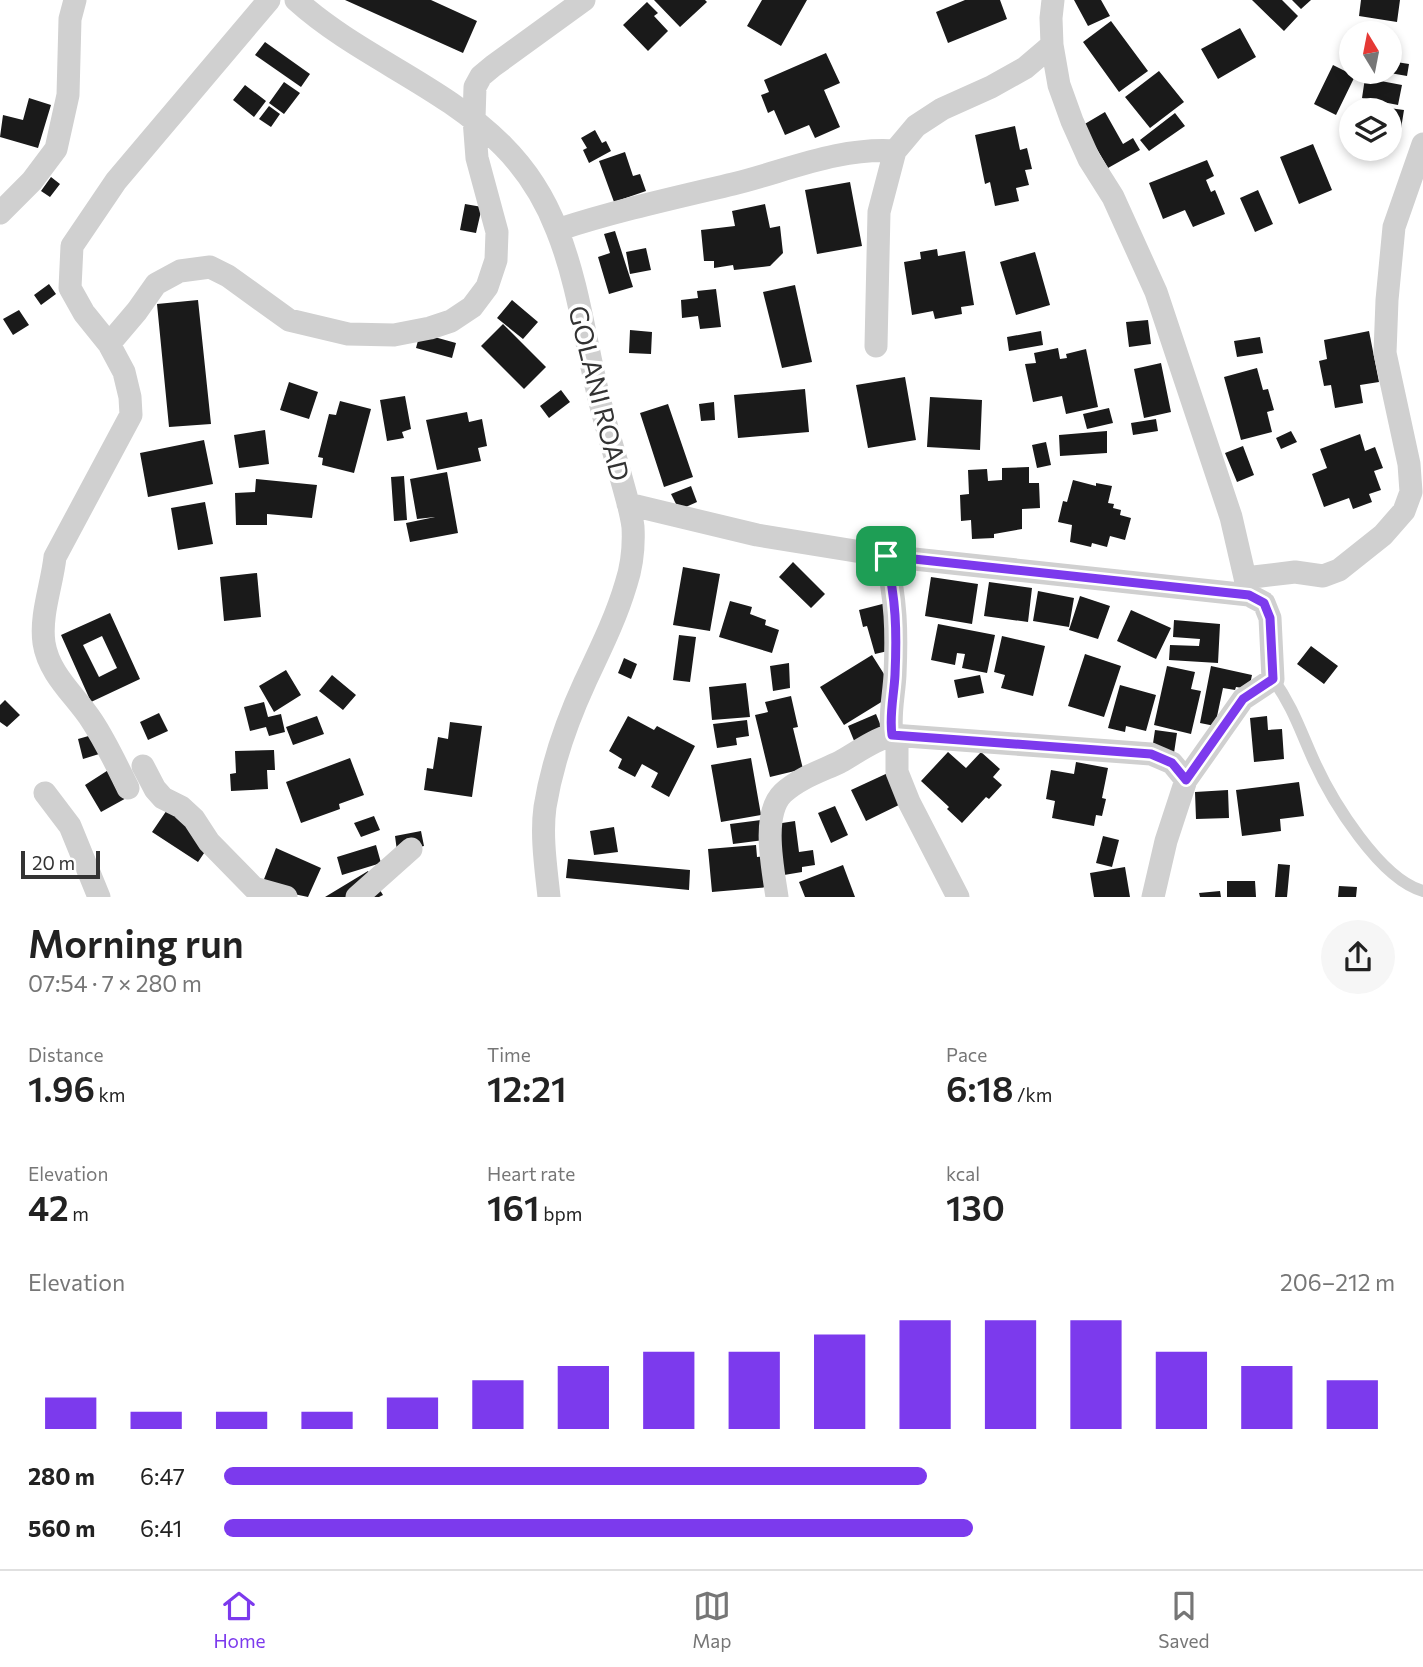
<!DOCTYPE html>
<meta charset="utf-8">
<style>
:root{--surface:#fff;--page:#f6f6f6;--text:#222;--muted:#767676;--line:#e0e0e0;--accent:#7c3aed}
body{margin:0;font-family:Commissioner,sans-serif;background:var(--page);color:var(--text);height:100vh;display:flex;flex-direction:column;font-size:26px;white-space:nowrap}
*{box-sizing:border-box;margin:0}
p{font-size:23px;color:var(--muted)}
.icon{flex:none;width:38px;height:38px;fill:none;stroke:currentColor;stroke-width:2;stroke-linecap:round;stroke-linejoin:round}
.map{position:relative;height:897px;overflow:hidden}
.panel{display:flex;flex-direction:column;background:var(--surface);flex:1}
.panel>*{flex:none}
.needle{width:46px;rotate:350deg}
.controls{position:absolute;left:1339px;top:21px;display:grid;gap:14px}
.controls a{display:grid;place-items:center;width:63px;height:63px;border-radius:50%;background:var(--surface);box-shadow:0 4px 10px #0003;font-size:35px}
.scale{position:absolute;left:21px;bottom:18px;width:79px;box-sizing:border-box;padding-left:7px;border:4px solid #333;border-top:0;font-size:19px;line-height:24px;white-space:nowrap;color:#333;-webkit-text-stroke:5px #fff;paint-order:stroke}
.pin{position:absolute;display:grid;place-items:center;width:60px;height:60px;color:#fff;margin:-30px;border-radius:14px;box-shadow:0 4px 10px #0006}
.round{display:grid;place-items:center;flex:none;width:74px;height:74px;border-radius:37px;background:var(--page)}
.summary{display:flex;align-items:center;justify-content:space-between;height:119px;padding:0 28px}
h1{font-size:38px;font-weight:600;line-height:52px}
.figures{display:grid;grid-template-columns:repeat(3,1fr);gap:10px;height:119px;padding:7px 28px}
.figures div{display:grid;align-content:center}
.figures b{font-size:35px;font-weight:600}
.figures small{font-size:19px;font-weight:400}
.figures p{font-size:19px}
.chart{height:196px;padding:14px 28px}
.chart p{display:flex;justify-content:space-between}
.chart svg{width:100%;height:126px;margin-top:7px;stroke:var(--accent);stroke-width:6}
ul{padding:0 28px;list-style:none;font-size:23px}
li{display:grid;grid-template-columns:112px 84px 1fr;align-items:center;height:52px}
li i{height:18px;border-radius:9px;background:var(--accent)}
.menu{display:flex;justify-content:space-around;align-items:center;height:98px;border-top:2px solid var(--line);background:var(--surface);font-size:19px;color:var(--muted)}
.menu a{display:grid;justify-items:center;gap:4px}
.menu .active{color:var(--accent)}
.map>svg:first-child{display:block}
.building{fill:#1a1a1a;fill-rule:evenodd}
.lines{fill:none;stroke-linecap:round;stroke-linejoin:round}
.service{stroke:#d0d0d0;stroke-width:12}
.minor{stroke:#d0d0d0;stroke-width:23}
.route-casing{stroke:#fff;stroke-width:14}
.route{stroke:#7c3aed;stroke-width:9}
.labels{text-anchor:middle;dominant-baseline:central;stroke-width:7;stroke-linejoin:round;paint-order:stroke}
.street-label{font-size:26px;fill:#333;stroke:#fff}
</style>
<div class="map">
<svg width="1423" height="897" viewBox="0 0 1423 897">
<rect width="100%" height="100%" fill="#fff"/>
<path class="building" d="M345,0h86l46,21 -14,32z
M654,0h51l2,2 -27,25z
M762,0h45l-26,46 -34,-20z
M965,0h35l7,19 -59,24 -12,-31z
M1074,0h27l9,16 -22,10z
M1252,0h30l16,16 -14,15z
M1292,0h19l-10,9z
M1361,0h39l-3,22 -38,-6z
M647,2l11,11 -4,3 14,15 -20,20 -25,-26z
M1111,21l37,50 -29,21 -36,-50z
M1240,28l16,29 -38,22 -17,-30z
M265,42l45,32 -9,13 -46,-32z
M826,53l14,30 -16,7 16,37 -25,11 -6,-13 -24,10 -11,-25 -6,3 -7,-18 8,-3 -5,-12z
M1390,61l19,3 -2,12 -17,-3z
M1333,65l22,11 -19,39 -22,-11z
M1159,71l25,31 -34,26 -25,-31z
M1365,78l37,7 -4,20 -36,-7z
M284,82l16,11 -16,21 -15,-11z
M245,85l21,16 -12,16 -21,-17z
M29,98l22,7 -13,43 -38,-11 3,-22 20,5z
M1359,104l45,6 -4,25 -10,-1v-24h-32z
M269,106l11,8 -9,13 -12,-8z
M1105,112l18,32 10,-6 7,12 -32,18 -25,-43z
M1175,113l10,13 -36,25 -9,-11z
M1015,126l5,24 7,-2 5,21 -7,1 4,15 -13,3 3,13 -24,5 -5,-24 -5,2 -10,-49z
M595,130l7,13 4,-2 5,10 -22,12 -6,-13 4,-2 -6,-10z
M1313,144l19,46 -33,14 -19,-47z
M625,152l8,24 7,-2 6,17 -32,11 -15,-41z
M1207,160l7,16 -8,4 5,12 4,-2 10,24 -32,13 -8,-17 -22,9 -14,-36z
M51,177l9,7 -10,13 -9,-6z
M850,182l12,64 -45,8 -12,-64z
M1258,190l15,34 -18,8 -15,-34z
M465,204l17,3 -6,26 -16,-3z
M765,204l5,24 10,-2 3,27 -13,13 -36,4 -1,-5 -19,3v-7h-10l-3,-31 34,-4 -3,-15z
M615,231l18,56 -24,7 -11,-37 12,-4 -6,-19z
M646,248l5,22 -21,4 -4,-22z
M937,249l1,7 27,-5 9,54 -13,2 1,7 -27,5 -2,-8 -21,4 -8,-53 17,-3 -1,-7z
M1035,252l15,53 -34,10 -16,-53z
M49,284l7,10 -15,11 -7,-10z
M795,285l17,77 -30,6 -19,-76z
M716,289l5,38 -21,2 -2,-13 -16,2 -1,-18 17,-2 -1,-7z
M198,300l13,124 -42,3 -12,-123z
M512,300l26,22 -15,17 -26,-21z
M19,310l10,15 -16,10 -10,-16z
M1148,320l3,24 -22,3 -3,-25z
M503,324l43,43 -22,22 -43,-43z
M630,330l22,2 -1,22 -22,-1z
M1041,331l2,14 -34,6 -2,-14z
M1369,331l10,51 -19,3 3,18 -28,5 -4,-23 -7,1 -5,-25 8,-2 -3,-19z
M420,333l36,10 -4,15 -36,-10z
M1260,337l3,16 -26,4 -3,-16z
M1058,348l2,11 7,-1 -1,-4 20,-5 12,58 -32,7 -4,-18 -29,6 -8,-38 11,-1 -2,-10z
M1161,363l10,49 -27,6 -10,-49z
M1257,368l6,22 5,-1 6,21 -7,2 5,20 -31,8 -17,-63z
M905,377l11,63 -48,8 -12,-63z
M289,382l29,10 -9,27 -29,-9z
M805,389l4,43 -71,6 -4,-43z
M561,390l9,12 -21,16 -9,-12z
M405,396l6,33 -9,3 2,6 -17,3 -7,-41z
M930,397l52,3 -2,50 -53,-3z
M340,401l31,8 -17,64 -32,-8 1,-7 -5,-1 11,-43 7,1z
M714,402l1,18 -14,1 -2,-17z
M668,404l25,73 -29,10 -24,-74z
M1109,408l4,15 -26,6 -4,-15z
M467,412l2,10 13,-3 5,27 -9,2 3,13 -44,9 -11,-50z
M1156,419l2,12 -25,4 -2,-12z
M265,430l4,34 -30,4 -5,-33z
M1107,431v22l-47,3 -1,-21z
M1291,431l6,11 -16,7 -5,-11z
M1360,434l5,17 10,-4 8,21 -9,3 7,19 -12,4 3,8 -19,7 -4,-11 -25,9 -12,-33 15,-6 -7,-19z
M204,440l9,44 -65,13 -8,-44z
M1046,442l5,23 -14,3 -5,-23z
M1243,446l11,29 -17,7 -12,-29z
M1029,467v16h10l1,25 -18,1v20l-28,5v4l-22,1 -1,-19 -10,1 -1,-26 9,-1 -1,-24 19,-1 1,12 14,-1v-12z
M447,472l11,61 -48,9 -4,-19 29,-6 -18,2 -7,-40z
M404,476l3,44 -13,1 -3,-44z
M256,479l61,6 -5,33 -45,-4v11h-31l-1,-32 20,-1z
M1073,480l23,6v-3l16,3 -4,17 6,1 -1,4 8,2 -1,5 11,3 -6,22 -15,-4 -3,11 -15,-4 -1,4 -21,-5 2,-17 -14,-3 5,-21 4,1z
M691,486l6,16 -18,8 -8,-16z
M205,502l8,42 -35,6 -7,-42z
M793,562l32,32 -14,14 -32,-31z
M683,567l37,7 -10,57 -37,-6z
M257,573l4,44 -37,4 -4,-44z
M931,577l47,7 -6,40 -47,-8z
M989,582l43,6 -4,34 -44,-6z
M1038,591l36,7 -5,29 -36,-6z
M1080,596l30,10 -12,33 -29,-9z
M730,601l22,6 -2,7 16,6 -1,5 14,5 -7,23 -53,-16z
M894,601l11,46 -30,7 -8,-28 -4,1 -4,-17z
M1131,610l40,18 -15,31 -39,-18z
M110,613l30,66 -49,23 -30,-67zM102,636l15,32 -18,9 -16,-32z
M1174,620l46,4 -2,39 -49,-3 1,-15 29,1 1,-7 -27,-2z
M938,624l57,11 -8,38 -25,-5 3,-14 -8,-1 -2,12 -24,-5z
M679,635l17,2 -6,45 -17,-2z
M1002,636l43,10 -12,50 -32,-8 4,-13 -11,-3z
M1311,646l27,20 -14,18 -27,-20z
M1085,654l36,12 -17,51 -36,-11z
M872,655l24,38 -52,32 -24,-38z
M624,658l13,6 -6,15 -13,-6z
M789,663l1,25 -17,3 -3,-25z
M1167,666l28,6 -4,17 10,2 -10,43 -37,-9z
M1211,666l41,9 -3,14 -13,-2 -1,3 -12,-2 -8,38 -15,-3z
M286,670l15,25 -27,17 -15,-26z
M332,675l24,20 -13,15 -24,-19z
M980,675l4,18 -26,5 -4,-18z
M746,683l4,34 -38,3 -3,-33z
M1120,685l36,10 -10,36 -20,-5 -1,6 -17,-4z
M791,696l7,31 -5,1 10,41 -33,8 -15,-62 13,-3 -3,-10z
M5,700l15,15 -13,12 -7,-5v-17z
M264,702l4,15 13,-3 4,18 -16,4 -3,-9 -16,4 -6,-24z
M159,713l9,18 -20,9 -8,-18z
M876,714l9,22 -28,12 -9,-22z
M317,716l7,18 -31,11 -7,-18z
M628,716l26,14 3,-4 38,20 -26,51 -18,-10 7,-14 -16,-9 -7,13 -17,-9 4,-9 -13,-8z
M1267,716l1,14 14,-1 2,30 -30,3 -4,-44z
M747,720l2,16 -13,2 1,7 -20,3 -4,-24z
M450,722l32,4 -10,71 -48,-7 3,-22 6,1 5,-32 10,2z
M1155,730l22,3 -3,20 -22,-3z
M106,731l6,19 -29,9 -5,-20z
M274,750l1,20h-8l1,19 -37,2 -1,-17 6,-1 -1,-22z
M948,752l18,16 15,-16 19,17 -7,8 9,8 -13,14 -3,-2 -24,26 -15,-14 2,-2 -28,-26z
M350,758l14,37 -25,9 1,5 -39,14 -15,-41z
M751,758l10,57 -40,7 -10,-57z
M1076,762l32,6 -6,30 4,1 -4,17 -6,-1 -2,11 -42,-8 3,-17 -9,-2 5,-29 23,4z
M113,767l17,29 -29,16 -16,-27z
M890,772l15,30 -39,19 -15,-31z
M1299,782l5,34 -24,3 1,12 -39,5 -6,-46z
M1228,790l1,28 -33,1 -1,-27z
M171,804l46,30 -19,28 -46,-30z
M835,806l13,29 -17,8 -13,-30z
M374,816l6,14 -19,7 -7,-14z
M761,820l3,20 -31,4 -3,-20z
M795,821l4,31 14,-2 2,15 -13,2v5l-18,3 -8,-51z
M614,827l4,25 -24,3 -4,-24z
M421,831l3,15 -27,5 -2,-15z
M1103,836l16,4 -7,27 -16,-4z
M376,845l5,18 -39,12 -5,-18z
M756,845l1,12 9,-1 3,31 -57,5 -4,-43z
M276,848l45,20 -13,29 -47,-10z
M568,859l122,11 -1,20 -123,-12z
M1278,864l12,1 -3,32h-12z
M843,865l12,32h-50l-6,-15z
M1125,867l5,30h-36l-4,-24z
M368,871l15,24 -4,2h-54z
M1227,881h28l1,16h-29z
M1339,886l18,1 -1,10h-18z
M1220,891l1,6h-21l-1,-4z"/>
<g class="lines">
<path class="service" d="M1273,679c20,28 27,51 41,82 18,40 66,118 109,130"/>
<path class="minor" d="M296,0c63,57 147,85 207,146 23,23 42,53 54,84 21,52 28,110 41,164 7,29 16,58 24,87 4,15 9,30 11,46 1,19 -1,39 -7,57 -10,34 -26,66 -41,98 -18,39 -33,82 -40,125 -4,29 1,61 4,90
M1052,45l7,40 13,36 17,38 24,38 43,95 75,225 18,78 15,8 6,15 3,61 -30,20 -57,81 -20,61 -13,56
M0,213l32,-32 24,-32 12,-54 2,-76 5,-19
M557,230c58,-19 117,-32 176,-46 53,-13 107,-37 162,-33
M109,344l28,-33 19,-27 24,-13 30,-4 18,9 61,44 59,14 46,1 36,-7 21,-7 21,-14 15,-20 9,-27 1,-28 -20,-74 -3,-39 1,-32 6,-11 12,-10 91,-66
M876,346l3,-134 16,-61 21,-25 26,-17 49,-22 34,-19 27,-23 -1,-27 2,-18
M628,504l129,31 129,21 363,39
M886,556c10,44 11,75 9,119 -1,20 -6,40 -3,60l259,19 21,9 14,17
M1245,578l50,-6 28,4 16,-6 44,-35 21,-24 7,-19 -2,-28 -24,-111 2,-53 7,-73 29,-83
M143,766l12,23 8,9 18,9 13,12 15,23 45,46 32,9
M128,788c-11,-22 -22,-46 -36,-67 -16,-25 -43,-46 -48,-78 -4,-28 8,-58 11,-86l76,-142 -1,-18 -6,-25 -15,-28 -25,-31 -14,-25 2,-42 44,-65 153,-181
M45,793l25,33 29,71
M357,897l54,-48
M777,897c-4,-28 -16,-83 6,-104 16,-15 38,-22 57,-31 16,-9 35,-23 52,-27l5,13v24l12,30 49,95"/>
</g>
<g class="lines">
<g class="route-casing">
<path id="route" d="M886,556l363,39 15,8 6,15 3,61 -30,20 -57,81 -14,-17 -21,-9 -259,-19c-3,-20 2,-40 3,-60 2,-45 1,-75 -9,-119z"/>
</g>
<use href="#route" class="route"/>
</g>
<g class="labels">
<g class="street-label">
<text transform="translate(600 393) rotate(76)">GOLANI ROAD</text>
</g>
</g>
</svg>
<div class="controls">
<a><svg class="needle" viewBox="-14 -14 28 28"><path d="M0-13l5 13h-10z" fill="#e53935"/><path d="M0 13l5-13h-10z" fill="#767676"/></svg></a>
<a><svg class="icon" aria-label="layers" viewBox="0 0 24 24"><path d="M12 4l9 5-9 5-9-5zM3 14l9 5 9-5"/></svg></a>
</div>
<div class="scale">20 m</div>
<div class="pin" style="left:886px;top:556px;background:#1e9e55"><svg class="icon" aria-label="arrive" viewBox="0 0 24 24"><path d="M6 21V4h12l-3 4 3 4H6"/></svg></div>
</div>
<section class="panel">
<div class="summary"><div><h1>Morning run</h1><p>07:54 · 7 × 280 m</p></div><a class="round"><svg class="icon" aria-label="share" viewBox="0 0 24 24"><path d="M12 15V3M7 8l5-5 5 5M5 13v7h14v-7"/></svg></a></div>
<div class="figures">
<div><p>Distance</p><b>1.96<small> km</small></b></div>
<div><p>Time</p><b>12:21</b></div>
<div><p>Pace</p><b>6:18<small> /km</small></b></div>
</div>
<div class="figures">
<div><p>Elevation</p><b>42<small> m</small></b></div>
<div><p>Heart rate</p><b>161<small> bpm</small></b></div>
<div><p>kcal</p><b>130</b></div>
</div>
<div class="chart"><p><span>Elevation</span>206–212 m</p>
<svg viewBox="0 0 160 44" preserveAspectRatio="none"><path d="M5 44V33M15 44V38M25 44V38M35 44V38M45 44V33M55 44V27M65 44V22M75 44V17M85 44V17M95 44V11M105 44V6M115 44V6M125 44V6M135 44V17M145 44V22M155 44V27"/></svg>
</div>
<ul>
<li><b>280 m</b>6:47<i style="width:60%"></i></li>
<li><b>560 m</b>6:41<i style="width:64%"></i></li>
</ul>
</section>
<nav class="menu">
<a class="active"><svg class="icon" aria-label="home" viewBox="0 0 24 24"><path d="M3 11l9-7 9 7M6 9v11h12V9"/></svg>Home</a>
<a><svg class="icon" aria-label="map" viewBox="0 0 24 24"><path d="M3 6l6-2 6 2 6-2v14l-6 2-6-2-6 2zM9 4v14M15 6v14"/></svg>Map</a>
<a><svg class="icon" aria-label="saved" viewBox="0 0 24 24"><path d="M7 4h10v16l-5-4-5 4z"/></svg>Saved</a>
</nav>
